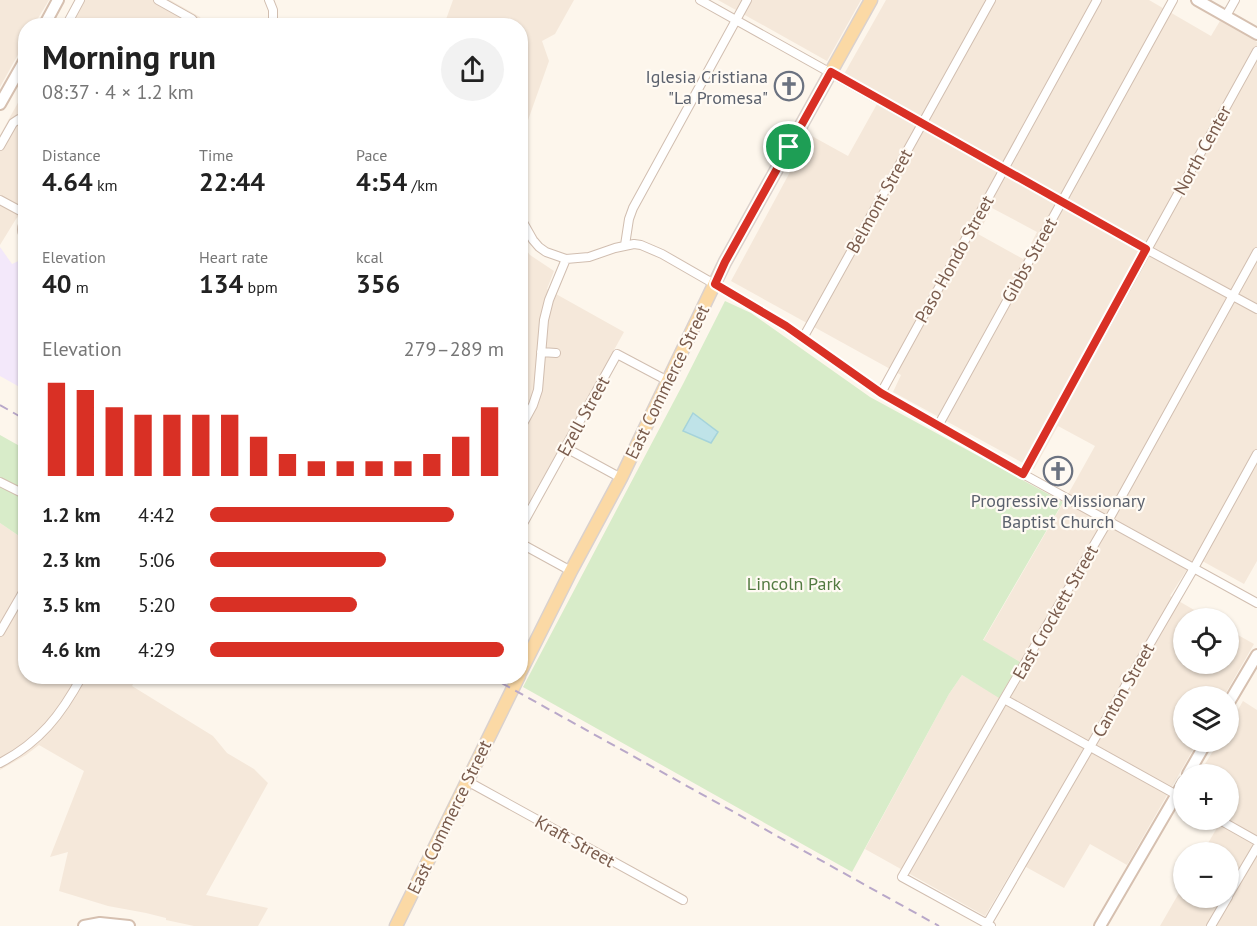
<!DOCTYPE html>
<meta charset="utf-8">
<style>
:root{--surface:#fff;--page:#f2f2f2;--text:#222;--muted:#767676;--accent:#d93025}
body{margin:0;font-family:"PT Sans",sans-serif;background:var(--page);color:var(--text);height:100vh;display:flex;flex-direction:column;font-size:22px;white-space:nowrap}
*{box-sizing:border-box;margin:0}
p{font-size:20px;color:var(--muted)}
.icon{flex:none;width:33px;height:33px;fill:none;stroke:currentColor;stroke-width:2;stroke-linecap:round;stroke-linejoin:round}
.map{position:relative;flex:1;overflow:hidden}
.drawer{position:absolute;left:18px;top:18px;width:510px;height:666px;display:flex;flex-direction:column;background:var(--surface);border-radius:24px;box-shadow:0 2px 4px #0004}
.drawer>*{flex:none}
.tools{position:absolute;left:1173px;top:608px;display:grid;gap:12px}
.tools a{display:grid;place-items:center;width:66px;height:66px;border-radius:50%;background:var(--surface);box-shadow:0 2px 4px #0004;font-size:30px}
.pin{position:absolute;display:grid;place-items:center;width:51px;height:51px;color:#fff;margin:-26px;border:3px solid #fff;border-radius:50%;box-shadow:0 2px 6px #0007}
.round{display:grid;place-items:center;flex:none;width:63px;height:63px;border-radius:32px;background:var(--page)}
.overview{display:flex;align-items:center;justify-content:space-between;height:102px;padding:0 24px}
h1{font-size:33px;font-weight:800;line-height:45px}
.figures{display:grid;grid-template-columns:repeat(3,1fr);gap:9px;height:102px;padding:6px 24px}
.figures div{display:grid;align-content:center}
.figures b{font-size:26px;font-weight:800}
.figures small{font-size:16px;font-weight:400}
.figures p{font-size:16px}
.chart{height:168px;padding:12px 24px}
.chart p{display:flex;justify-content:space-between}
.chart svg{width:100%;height:108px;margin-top:6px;stroke:var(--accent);stroke-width:6}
ul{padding:0 24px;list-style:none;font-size:20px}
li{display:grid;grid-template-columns:96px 72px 1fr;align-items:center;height:45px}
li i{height:15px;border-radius:8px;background:var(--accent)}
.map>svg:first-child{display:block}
.residential{fill:#f5e8da;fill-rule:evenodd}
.education{fill:#f3e8fa}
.green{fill:#d8ecc9}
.water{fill:#bfe3e8;stroke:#a5d3da;stroke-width:1.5}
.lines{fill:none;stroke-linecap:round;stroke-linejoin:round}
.street-casing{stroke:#d1beb0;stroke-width:10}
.secondary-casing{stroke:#d6c0b0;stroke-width:14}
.primary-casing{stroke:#dad1cd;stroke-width:15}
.street{stroke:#fff;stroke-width:8}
.secondary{stroke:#fff;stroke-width:10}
.primary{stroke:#fbd9a5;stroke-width:12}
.rail{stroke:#b9a8c9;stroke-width:2;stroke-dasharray:9 6;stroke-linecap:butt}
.route-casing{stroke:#fff;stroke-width:12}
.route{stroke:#d93025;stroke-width:8}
.labels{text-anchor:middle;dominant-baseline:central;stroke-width:4.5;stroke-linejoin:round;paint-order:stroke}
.worship-label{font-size:18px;fill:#5b616d;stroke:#fffaf3;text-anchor:end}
.street-label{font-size:18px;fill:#7a5c4d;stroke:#fffaf3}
.park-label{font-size:18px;fill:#537a41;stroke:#fffaf3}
</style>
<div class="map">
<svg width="1257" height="926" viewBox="0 0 1257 926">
<rect width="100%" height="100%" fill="#fdf6ec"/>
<path class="residential" d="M0,0h49l-15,25 -8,1 -1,16 -25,45z
M75,0h95l30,17 4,8 -143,1z
M453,0h121l-19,34 -13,7 7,20 -22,62 -6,-2 -1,-95 -76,-1z
M718,0h143l-34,61z
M886,0h263l62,36 9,-15 37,21v519l-13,23 -49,-27 -25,39 38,22h-24v45h44l1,-33 25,14 -30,52h-40v45h14l-71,124 -37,-21 -26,44 -47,-26 -32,54 -120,-67 84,-155 13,-19 37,22 21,-35 -37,-21 88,-152 24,-43 -37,-20 -24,43 -141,-77 8,-17 -170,-94 79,-146 38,21 29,-52 -38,-21zM992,208l45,24 -14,27 -45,-25z
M25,90v119l-9,10 -16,26v-110z
M520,242l10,13 24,16 -7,18 77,43 -103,185z
M0,523l25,17 1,136 111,1 -5,9 81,50 14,17 27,16 14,14 -62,112 62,13 -10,18h-64l-28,-6v-2l-20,-5 -38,-7 -49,-15 9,-39 -18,5 34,-86 -45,-26 -13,10 -26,15z
M1243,701l14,9v216h-97l23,-40 1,11h44v-45h-25l19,-33h6v-45h-29l20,-33h9l1,-16z"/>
<path class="education" d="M0,247l12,17 13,-6v132l-25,-14z"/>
<path class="green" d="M725,301l26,12 119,84 193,105 -80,138 37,22 -21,36 -37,-23 -13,19 -97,178 -329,-185 160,-303z
M0,435l25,14v91l-25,-17z"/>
<path class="water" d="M693,413l25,19 -7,11 -28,-12z"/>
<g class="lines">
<g class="street-casing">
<path id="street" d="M158,0l34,19 6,7
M269,0l4,10v16
M700,0l446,249 111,60
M1226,16l9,-16
M66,26l14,-26
M0,146l13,-23 6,-4 7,1
M0,200l26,14
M520,217l13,23 6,7 7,5 20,7 23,-2 26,-9 19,-4 7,1 21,9 108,62 111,77 142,81 234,129
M26,219c-5,7 -5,14 0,21
M625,245l4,-26 4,-11 114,-208
M803,338l188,-338
M541,352l15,1
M881,393l216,-393
M938,426l235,-426
M520,429l13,-24 5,-15 6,-70 5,-20 17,-41
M566,448l55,30
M1023,474l234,-423
M0,482l26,13
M520,529l97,-175 51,27
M520,543l51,28
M0,632l26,-45
M1004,699l180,100
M0,763c40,-21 61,-48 82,-87
M467,781l216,119
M1218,819l39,22
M1228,896l29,-49
M987,924l207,-356 63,-114
M991,926l-89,-49 102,-178 104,-178 149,-269
M1211,926l17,-29"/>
</g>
<g class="secondary-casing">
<path id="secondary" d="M1197,0l60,34
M44,26l14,-26
M0,104l26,-46
M1228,704l29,-49
M1188,774l19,-33
M84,926l16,-3 29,3
M1100,926l84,-144"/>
</g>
<g class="primary-casing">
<path id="primary" d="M520,673l51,-102 50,-93 104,-216 146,-262
M396,926l123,-250"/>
</g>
<use href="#street" class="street"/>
<use href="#secondary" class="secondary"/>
<use href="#primary" class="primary"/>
<path class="rail" d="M0,405l26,15
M489,676l450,250"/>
</g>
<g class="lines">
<g class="route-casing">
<path id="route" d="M831,72l315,177 -123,225 -142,-81 -95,-67 -71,-42 10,-22z"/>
</g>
<use href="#route" class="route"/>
</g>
<defs>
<g id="church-ring" transform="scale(1.5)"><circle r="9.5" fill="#fffaf3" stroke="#6b7280" stroke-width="1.5"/><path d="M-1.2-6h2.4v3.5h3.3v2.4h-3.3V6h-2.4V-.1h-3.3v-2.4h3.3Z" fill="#6b7280"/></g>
</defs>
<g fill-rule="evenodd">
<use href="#church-ring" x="789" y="86"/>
<use href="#church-ring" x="1058" y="471"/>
</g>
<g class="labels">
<g class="worship-label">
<text x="768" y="76">Iglesia Cristiana<tspan x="768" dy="21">"La Promesa"</tspan></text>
<text x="1058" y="500" text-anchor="middle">Progressive Missionary<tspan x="1058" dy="21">Baptist Church</tspan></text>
</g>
<g class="street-label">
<text transform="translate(1202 150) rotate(-61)">North Center</text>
<text transform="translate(879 201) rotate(-61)">Belmont Street</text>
<text transform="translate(954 259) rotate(-61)">Paso Hondo Street</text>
<text transform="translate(1029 260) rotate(-61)">Gibbs Street</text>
<text transform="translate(667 382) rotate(-64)">East Commerce Street</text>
<text transform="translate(583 416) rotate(-61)">Ezell Street</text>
<text transform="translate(1055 612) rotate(-60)">East Crockett Street</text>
<text transform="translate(1123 690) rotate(-60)">Canton Street</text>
<text transform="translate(449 817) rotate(-64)">East Commerce Street</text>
<text transform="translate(575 841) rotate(29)">Kraft Street</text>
</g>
<g class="park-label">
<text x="794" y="583">Lincoln Park</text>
</g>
</g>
</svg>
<div class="tools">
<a><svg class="icon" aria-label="locate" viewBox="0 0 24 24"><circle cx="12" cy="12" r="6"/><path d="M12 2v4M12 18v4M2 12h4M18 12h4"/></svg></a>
<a><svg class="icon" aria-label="layers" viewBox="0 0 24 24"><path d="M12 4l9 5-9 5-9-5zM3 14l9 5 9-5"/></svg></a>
<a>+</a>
<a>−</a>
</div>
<div class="pin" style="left:789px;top:147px;background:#1e9e55"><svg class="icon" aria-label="arrive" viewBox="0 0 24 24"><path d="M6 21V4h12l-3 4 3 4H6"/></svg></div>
<section class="drawer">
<div class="overview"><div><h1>Morning run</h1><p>08:37 · 4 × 1.2 km</p></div><a class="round"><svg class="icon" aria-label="share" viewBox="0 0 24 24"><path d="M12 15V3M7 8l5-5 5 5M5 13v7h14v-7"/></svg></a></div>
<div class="figures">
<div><p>Distance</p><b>4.64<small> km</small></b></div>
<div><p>Time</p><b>22:44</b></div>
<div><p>Pace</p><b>4:54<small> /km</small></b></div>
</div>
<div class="figures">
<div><p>Elevation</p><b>40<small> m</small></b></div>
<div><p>Heart rate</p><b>134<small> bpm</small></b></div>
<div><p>kcal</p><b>356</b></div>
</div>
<div class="chart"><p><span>Elevation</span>279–289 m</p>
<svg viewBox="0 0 160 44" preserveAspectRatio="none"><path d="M5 44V6M15 44V9M25 44V16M35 44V19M45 44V19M55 44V19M65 44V19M75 44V28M85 44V35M95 44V38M105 44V38M115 44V38M125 44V38M135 44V35M145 44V28M155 44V16"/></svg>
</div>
<ul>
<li><b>1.2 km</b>4:42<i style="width:83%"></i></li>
<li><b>2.3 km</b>5:06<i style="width:60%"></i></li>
<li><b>3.5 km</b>5:20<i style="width:50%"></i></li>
<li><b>4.6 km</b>4:29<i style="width:100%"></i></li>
</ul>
</section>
</div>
